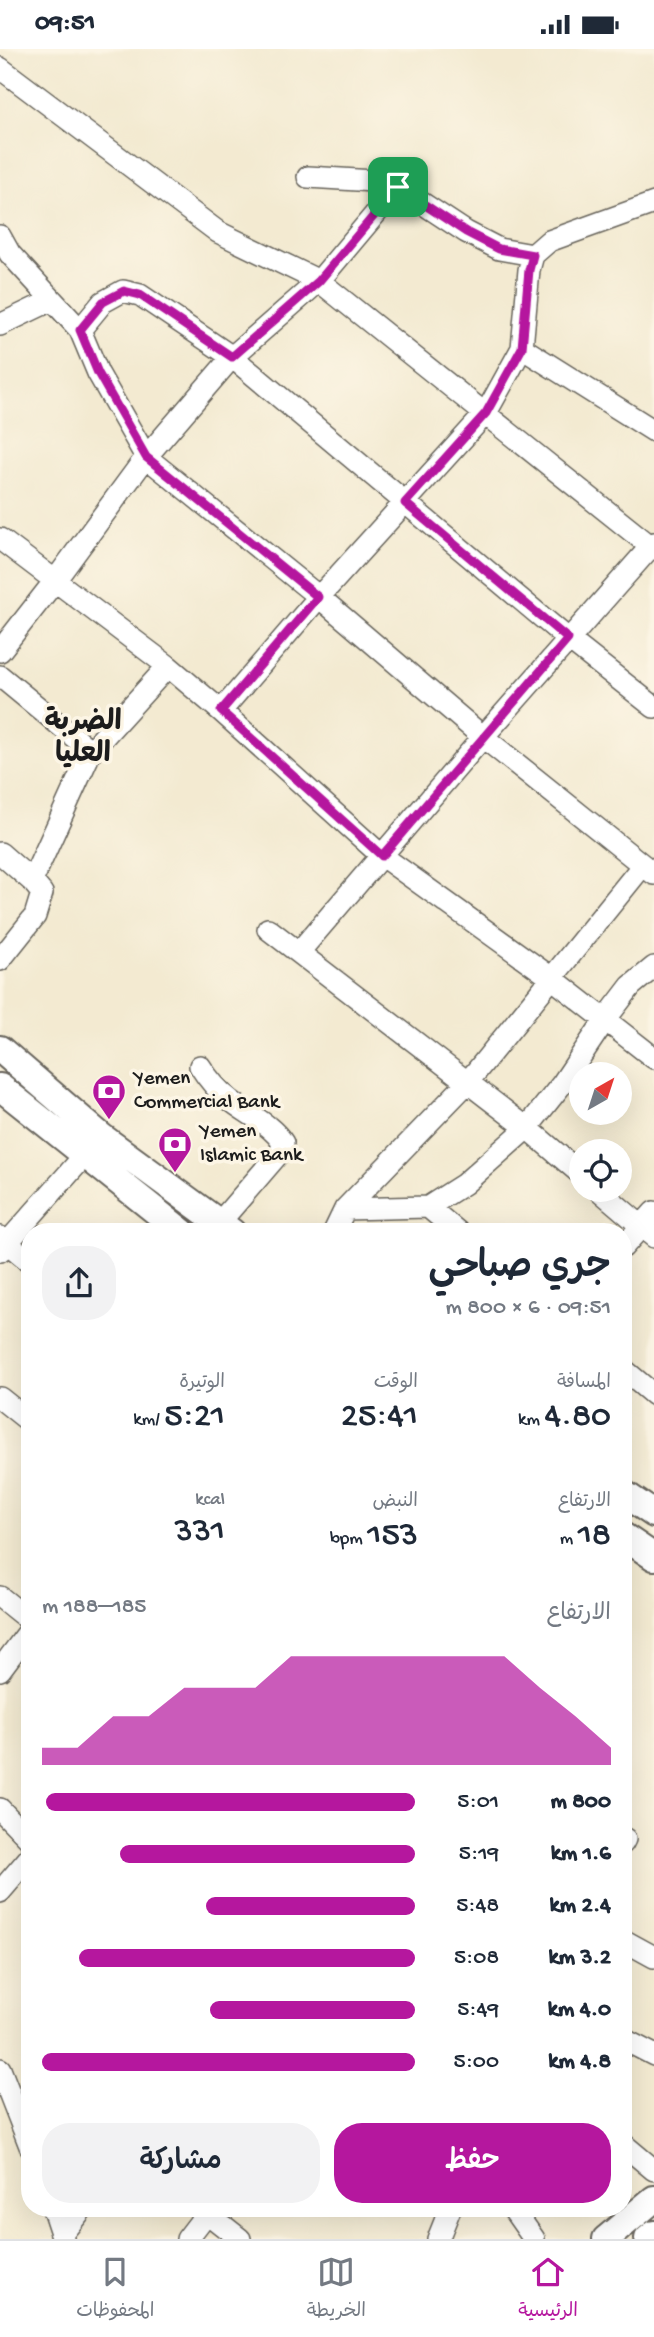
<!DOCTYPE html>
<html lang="ar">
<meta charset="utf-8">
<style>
:root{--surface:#fff;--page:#f2f2f3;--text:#1f2937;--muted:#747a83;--line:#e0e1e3;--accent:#b5179e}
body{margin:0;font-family:"Gochi Hand","Playpen Sans Arabic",sans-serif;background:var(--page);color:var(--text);direction:rtl;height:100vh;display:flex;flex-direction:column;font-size:26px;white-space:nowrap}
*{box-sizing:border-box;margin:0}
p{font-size:23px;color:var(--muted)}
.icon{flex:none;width:38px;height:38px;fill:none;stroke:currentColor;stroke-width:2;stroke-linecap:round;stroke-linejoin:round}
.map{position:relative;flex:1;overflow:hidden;direction:ltr}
.side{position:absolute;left:21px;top:1174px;width:611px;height:994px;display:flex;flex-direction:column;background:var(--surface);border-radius:28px;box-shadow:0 7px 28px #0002;direction:rtl}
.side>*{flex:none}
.needle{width:46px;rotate:39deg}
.controls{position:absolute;left:569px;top:1013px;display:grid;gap:14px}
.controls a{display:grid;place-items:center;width:63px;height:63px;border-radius:50%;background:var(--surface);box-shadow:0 7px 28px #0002;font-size:35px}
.pin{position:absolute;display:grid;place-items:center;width:60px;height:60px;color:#fff;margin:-30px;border-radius:14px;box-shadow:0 4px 10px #0006}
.round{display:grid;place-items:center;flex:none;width:74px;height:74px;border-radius:28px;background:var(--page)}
.head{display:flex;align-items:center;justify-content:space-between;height:119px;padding:0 21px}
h1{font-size:38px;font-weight:600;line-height:52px}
.figures{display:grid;grid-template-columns:repeat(3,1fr);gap:10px;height:119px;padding:7px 21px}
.figures div{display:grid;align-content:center}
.figures b{font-size:35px;font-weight:600}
.figures small{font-size:19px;font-weight:400}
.figures p{font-size:19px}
.chart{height:196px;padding:14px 21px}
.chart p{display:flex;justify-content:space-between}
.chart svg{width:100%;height:126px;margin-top:7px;fill:var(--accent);opacity:.7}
.cta{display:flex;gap:14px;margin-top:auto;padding:14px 21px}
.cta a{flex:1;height:80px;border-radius:28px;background:var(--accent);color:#fff;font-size:28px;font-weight:600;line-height:80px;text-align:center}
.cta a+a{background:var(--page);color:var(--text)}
ul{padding:0 21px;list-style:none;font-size:23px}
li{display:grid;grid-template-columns:112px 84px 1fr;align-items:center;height:52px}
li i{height:18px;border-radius:9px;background:var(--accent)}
.status{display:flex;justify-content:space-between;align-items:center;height:49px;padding:0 35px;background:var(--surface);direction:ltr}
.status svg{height:19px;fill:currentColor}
.tabs{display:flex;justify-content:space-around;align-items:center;height:98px;border-top:2px solid var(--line);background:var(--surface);font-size:19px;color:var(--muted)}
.tabs a{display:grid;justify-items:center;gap:4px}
.tabs .active{color:var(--accent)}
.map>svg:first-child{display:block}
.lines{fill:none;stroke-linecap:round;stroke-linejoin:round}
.minor-casing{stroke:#67645b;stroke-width:24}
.major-casing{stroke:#67645b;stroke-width:30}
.minor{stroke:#fff;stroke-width:21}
.major{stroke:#fff;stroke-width:26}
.route-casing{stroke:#fff;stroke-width:14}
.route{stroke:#b5179e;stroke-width:9}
.labels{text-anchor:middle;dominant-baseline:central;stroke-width:7;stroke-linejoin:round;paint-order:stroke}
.poi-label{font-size:21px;fill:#1c1c1c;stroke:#fcf5e5;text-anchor:start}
.district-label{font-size:28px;font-weight:bold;fill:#1c1c1c;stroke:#fcf5e5}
</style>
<div class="status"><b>09:51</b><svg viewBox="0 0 49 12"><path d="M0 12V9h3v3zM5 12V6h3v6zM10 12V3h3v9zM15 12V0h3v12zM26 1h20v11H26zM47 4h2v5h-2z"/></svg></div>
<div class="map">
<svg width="654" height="2190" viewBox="0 0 654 2190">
<rect width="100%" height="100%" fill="#fcf5e5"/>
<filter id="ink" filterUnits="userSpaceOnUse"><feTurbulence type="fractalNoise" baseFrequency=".0143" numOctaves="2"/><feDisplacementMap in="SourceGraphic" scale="14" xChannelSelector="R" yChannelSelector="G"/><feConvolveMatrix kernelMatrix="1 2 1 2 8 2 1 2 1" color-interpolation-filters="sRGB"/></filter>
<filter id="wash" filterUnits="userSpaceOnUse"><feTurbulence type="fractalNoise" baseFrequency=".00686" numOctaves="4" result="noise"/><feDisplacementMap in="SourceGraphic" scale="28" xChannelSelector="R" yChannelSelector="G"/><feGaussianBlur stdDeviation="1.57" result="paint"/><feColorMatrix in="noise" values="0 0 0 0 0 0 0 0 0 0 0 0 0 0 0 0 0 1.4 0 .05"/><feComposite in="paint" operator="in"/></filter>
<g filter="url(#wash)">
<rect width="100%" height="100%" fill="#f3ead1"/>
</g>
<g filter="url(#ink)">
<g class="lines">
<g class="minor-casing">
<path id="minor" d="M0,19l218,164 101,49 335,268
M308,128l82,5 76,50 33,17 34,6
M0,187l10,18 70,76 18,43 48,84 173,140 164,140 171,137
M0,276l52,-25
M80,281l23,-28 20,-11 17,4 92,62 336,282 86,68
M522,299l132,83
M0,490l168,127 53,45 161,145 171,123 101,79
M0,602l54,-69 92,-125 86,-100 87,-76 79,-94
M0,627l91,75
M221,662l98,-114 167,-184 36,-65 7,-78 4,-15 16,-14 105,-38
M0,804l32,28 10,12 -7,23 -35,44
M32,832l59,-130 77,-85
M268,880l259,199 54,46
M299,903l184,-215 171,-194
M200,1017c8,13 18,25 30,34 17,14 41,24 53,43l-2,8 -62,72
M599,1141l55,47
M428,1158l30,25
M345,1160l83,-2 36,-23 63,-56 35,-44 43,-64 26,-34 23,-19
M334,1183l11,-23 122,-126 176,-218
M0,1188l30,25
M623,1198l31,-35
M0,1202l85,-96
M623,1320l31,26
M0,1349l30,24
M0,1548l30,24
M0,1621l30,-40
M0,1760l30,31
M623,1794l2,-4
M0,1843l30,-35
M623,1891l31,17
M623,1990l31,16
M0,2020l30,77
M623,2095l31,26
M53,2160l10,30
M202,2160l38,30
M513,2160l21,30
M62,2185l20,-25
M187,2190l23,-30
M438,2190l12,-30"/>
</g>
<g class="major-casing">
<path id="major" d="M0,1000l102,88 130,95
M0,1038l182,145
M623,1444l31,21
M623,1487l31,21
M606,2190l48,-40
M648,2190l6,-5"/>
</g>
<use href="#minor" class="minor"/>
<use href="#major" class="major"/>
</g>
</g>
<g class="lines" filter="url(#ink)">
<g class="route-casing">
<path id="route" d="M398,138l68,45 33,17 34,6 -4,15 -7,78 -36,65 -81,90 163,136 -186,217 -161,-145 97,-114 -172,-140 -48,-84 -18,-43 23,-28 21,-11 16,4 92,62 87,-76z"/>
</g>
<use href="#route" class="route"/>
</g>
<defs>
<g id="bank-pin" transform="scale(1.75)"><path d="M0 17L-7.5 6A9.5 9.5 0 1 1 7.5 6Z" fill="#b5179e" stroke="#fcf5e5"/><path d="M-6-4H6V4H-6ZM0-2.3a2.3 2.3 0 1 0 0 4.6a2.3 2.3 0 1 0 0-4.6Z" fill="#fff"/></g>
</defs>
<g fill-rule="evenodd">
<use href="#bank-pin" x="109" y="1042"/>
<use href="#bank-pin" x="175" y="1095"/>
</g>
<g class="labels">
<g class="poi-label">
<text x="134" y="1030">Yemen<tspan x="134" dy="24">Commercial Bank</tspan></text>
<text x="200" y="1083">Yemen<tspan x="200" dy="24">Islamic Bank</tspan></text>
</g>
<g class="district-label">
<text x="83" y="674">الضربة<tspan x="83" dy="32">العليا</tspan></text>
</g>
</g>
</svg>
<div class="controls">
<a><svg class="needle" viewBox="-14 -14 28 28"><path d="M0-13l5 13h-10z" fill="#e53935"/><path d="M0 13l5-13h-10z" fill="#747a83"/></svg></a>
<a><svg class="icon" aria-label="locate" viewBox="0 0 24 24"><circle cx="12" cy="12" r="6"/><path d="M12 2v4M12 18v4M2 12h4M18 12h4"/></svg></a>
</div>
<div class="pin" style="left:398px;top:138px;background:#1e9e55"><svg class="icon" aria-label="arrive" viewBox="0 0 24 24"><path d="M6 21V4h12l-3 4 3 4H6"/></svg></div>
<section class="side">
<div class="head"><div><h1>جري صباحي</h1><p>09:51 · 6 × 800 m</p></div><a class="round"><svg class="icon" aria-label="share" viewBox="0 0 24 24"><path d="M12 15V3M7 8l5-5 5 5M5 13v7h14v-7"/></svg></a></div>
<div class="figures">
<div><p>المسافة</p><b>4.80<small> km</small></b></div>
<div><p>الوقت</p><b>25:41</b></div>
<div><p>الوتيرة</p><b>5:21<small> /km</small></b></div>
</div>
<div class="figures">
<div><p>الارتفاع</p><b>18<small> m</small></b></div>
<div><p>النبض</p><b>153<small> bpm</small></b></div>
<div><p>kcal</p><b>331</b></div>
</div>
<div class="chart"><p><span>الارتفاع</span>185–188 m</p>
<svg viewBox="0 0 160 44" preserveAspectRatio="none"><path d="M0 44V38L10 38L20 27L30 27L40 17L50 17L60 17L70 6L80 6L90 6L100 6L110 6L120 6L130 6L140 17L150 27L160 38V44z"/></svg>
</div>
<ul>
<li><b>800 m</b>5:01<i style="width:99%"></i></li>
<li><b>1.6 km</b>5:19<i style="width:79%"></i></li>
<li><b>2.4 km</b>5:48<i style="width:56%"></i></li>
<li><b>3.2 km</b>5:08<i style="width:90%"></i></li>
<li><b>4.0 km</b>5:49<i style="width:55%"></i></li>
<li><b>4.8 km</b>5:00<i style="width:100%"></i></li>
</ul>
<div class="cta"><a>حفظ</a><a>مشاركة</a></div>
</section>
</div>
<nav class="tabs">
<a class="active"><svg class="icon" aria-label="home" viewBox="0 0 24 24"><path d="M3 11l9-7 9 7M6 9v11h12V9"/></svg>الرئيسية</a>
<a><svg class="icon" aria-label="map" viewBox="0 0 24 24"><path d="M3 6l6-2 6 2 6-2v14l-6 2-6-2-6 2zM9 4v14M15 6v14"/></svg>الخريطة</a>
<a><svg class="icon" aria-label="saved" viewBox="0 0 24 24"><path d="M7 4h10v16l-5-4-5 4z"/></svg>المحفوظات</a>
</nav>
